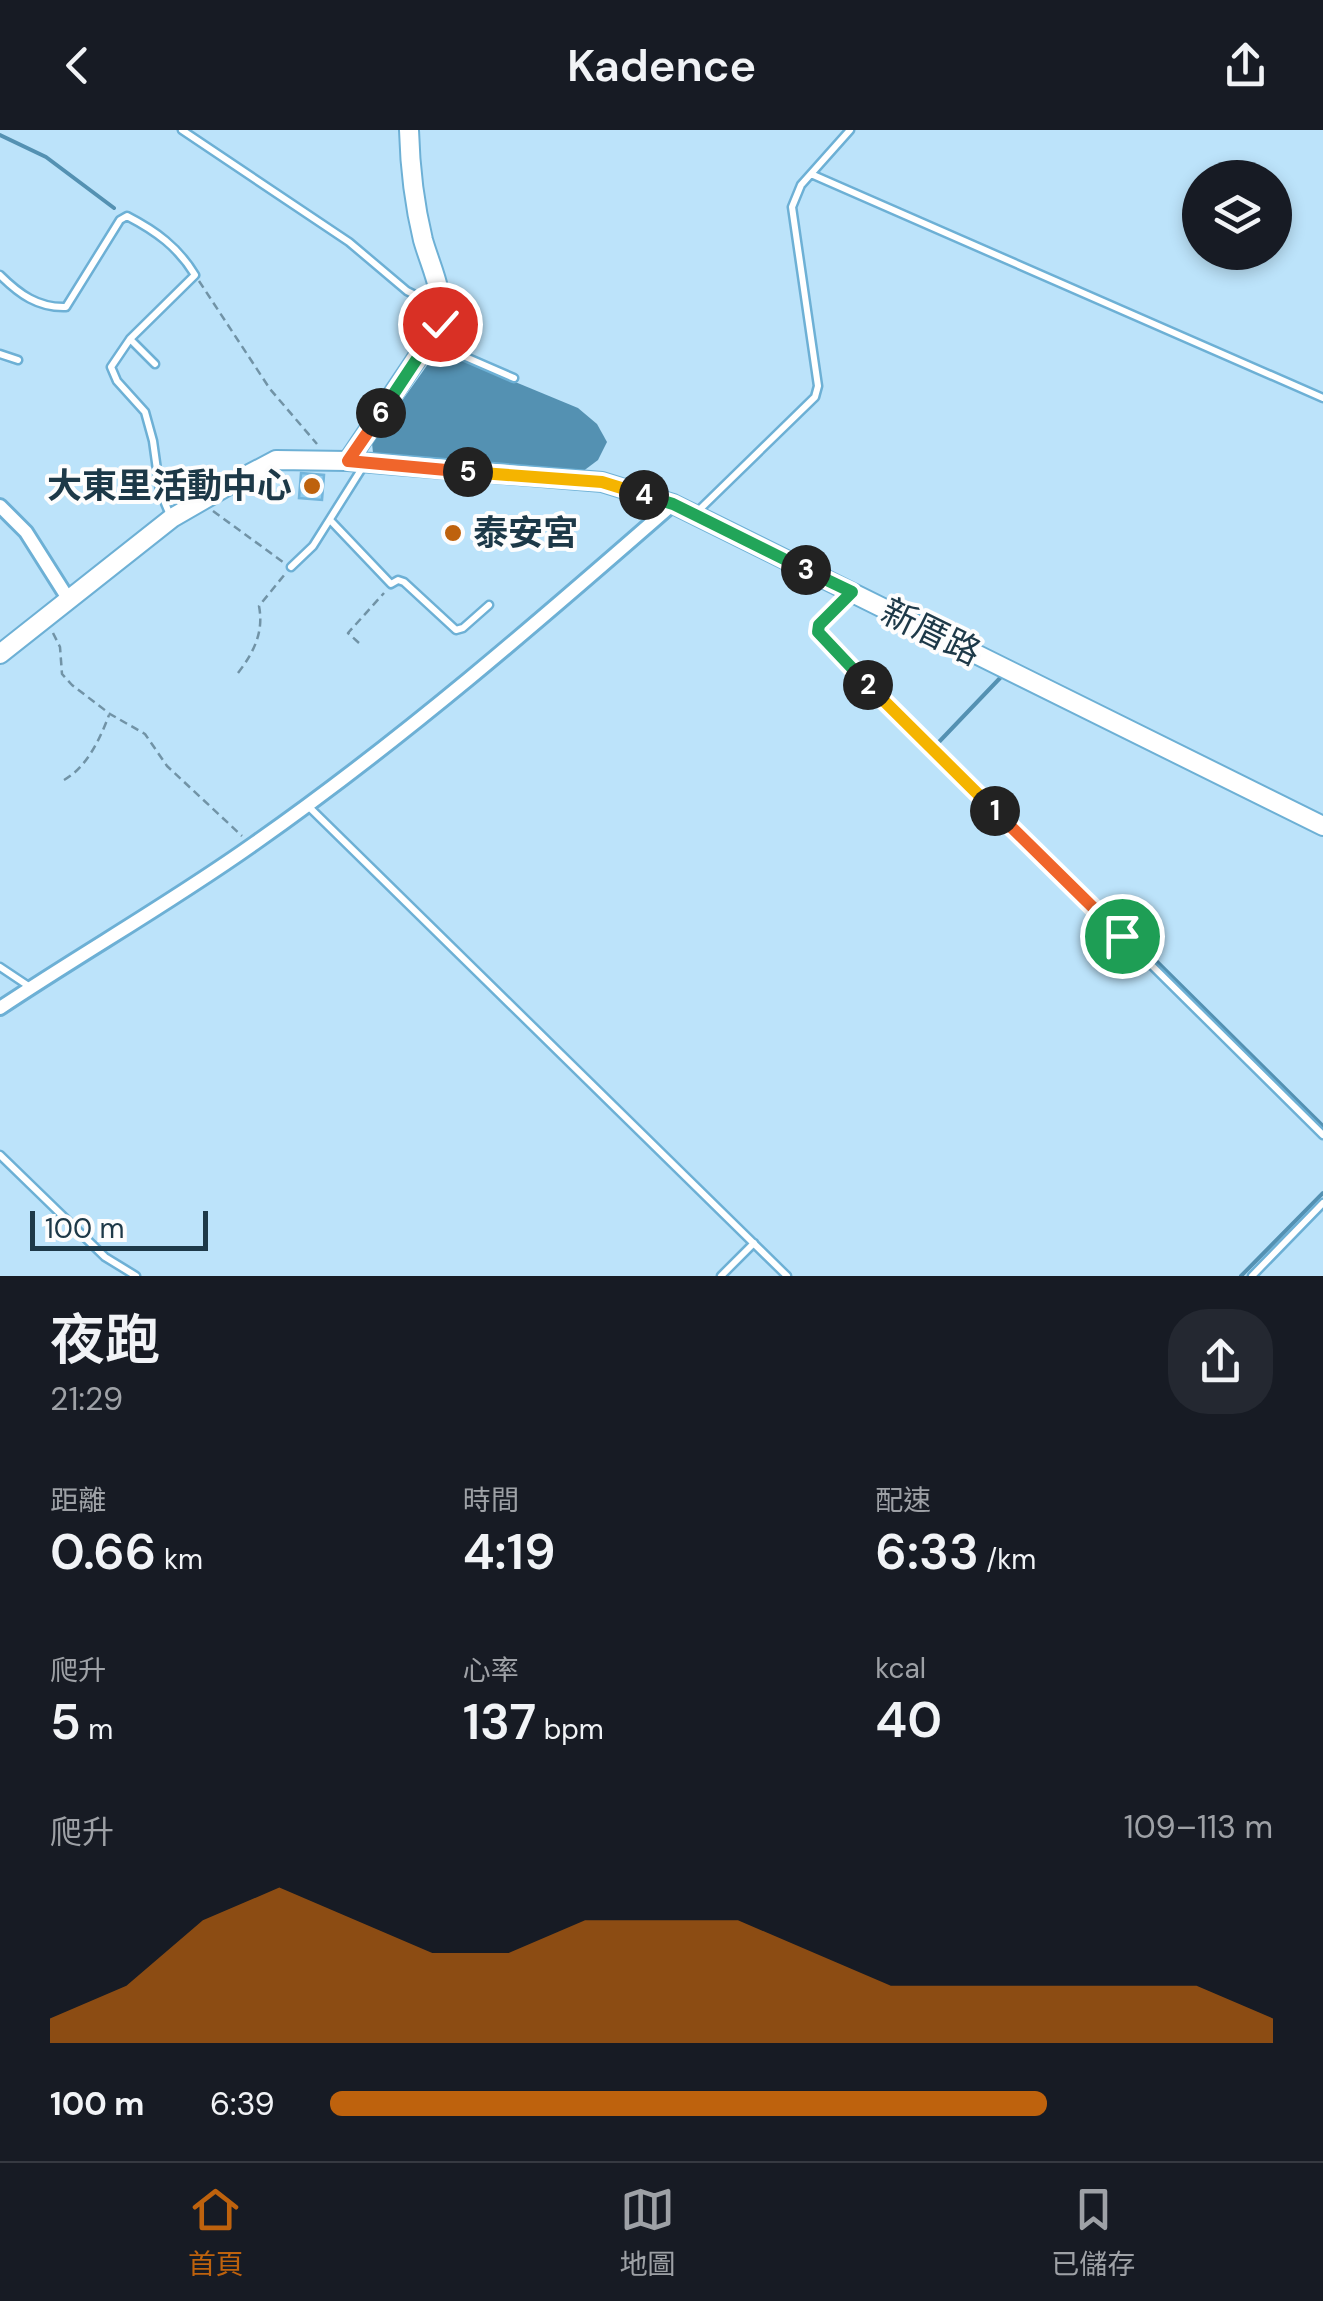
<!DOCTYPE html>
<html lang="zh-TW">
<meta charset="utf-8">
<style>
:root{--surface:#171b24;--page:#242831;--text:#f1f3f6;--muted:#9ea1a6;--line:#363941;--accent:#be620d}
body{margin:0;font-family:"DM Sans","Noto Sans TC",sans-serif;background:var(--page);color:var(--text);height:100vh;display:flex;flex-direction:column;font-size:38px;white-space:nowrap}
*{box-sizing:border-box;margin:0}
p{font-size:32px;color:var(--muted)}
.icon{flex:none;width:55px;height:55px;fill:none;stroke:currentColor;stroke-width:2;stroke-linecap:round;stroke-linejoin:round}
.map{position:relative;height:1146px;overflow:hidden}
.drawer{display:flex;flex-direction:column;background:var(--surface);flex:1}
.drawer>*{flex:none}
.controls{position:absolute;left:1182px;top:30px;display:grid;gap:20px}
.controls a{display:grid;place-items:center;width:110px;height:110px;border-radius:50%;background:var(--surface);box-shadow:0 5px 15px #0003;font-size:50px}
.scale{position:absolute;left:30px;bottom:25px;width:178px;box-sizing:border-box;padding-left:10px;border:5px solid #1d3948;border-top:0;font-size:28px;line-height:35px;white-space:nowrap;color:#1d3948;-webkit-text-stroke:8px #fdfdfd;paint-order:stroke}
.pin{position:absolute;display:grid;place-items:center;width:85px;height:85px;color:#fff;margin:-42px;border:5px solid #fff;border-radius:50%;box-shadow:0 2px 10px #0007}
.km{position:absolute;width:50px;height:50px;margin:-25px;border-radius:50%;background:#222;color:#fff;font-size:28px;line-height:50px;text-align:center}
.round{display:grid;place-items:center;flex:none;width:105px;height:105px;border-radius:40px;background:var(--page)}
.overview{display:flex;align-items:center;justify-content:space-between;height:170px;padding:0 50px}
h1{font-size:55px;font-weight:600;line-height:75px}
.metrics{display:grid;grid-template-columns:repeat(3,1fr);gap:15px;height:170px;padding:10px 50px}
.metrics div{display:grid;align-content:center}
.metrics b{font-size:50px;font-weight:600}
.metrics small{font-size:28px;font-weight:400}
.metrics p{font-size:28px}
.chart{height:280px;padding:20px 50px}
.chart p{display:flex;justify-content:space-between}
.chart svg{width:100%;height:180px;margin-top:10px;fill:var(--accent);opacity:.7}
ul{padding:0 50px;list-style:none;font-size:32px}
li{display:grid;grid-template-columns:160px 120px 1fr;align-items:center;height:75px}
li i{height:25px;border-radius:12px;background:var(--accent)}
header{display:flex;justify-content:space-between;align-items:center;height:130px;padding:0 50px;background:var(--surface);font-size:45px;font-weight:600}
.dock{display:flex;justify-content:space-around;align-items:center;height:140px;border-top:2px solid var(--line);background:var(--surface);font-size:28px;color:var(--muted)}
.dock a{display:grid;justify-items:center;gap:5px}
.dock .on{color:var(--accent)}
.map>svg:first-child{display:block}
.water{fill:#5491b2}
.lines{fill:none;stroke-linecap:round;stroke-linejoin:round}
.stream{stroke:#5491b2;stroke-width:4}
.building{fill:#8fcdf0;stroke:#73b5db;stroke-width:2.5}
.lane-casing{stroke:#6db0d5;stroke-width:11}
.street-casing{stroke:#6db0d5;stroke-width:18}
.secondary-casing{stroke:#6db0d5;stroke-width:22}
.path{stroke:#7193a6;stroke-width:2.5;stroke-dasharray:8 5;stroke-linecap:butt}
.lane{stroke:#fff;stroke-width:6}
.street{stroke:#fff;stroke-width:12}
.secondary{stroke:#fff;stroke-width:18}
.split-1-casing{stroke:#fff;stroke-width:20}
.split-2-casing{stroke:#fff;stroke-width:20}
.split-3-casing{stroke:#fff;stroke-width:20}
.split-4-casing{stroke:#fff;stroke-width:20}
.split-5-casing{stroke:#fff;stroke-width:20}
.split-6-casing{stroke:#fff;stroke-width:20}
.split-7-casing{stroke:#fff;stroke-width:20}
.split-1{stroke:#f0652b;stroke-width:12}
.split-2{stroke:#f5b400;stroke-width:12}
.split-3{stroke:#22a559;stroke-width:12}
.split-4{stroke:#22a559;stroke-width:12}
.split-5{stroke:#f5b400;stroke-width:12}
.split-6{stroke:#f0652b;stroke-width:12}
.split-7{stroke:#22a559;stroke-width:12}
.poi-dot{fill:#be620d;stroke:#fdfdfd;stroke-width:4}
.labels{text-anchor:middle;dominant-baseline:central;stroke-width:8;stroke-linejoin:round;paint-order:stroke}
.poi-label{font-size:35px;font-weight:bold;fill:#1d3948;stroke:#fdfdfd;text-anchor:end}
.street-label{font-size:35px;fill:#1d3948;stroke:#fdfdfd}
</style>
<header><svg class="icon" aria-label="back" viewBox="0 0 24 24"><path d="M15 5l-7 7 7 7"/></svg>Kadence<svg class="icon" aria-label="share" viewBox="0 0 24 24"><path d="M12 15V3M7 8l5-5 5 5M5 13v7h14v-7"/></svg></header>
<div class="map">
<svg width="1323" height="1146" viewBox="0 0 1323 1146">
<rect width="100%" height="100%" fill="#bce3fa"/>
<path class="water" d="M438,220l140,58 19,16 10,18 -9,18 -16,12 -209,-19 -1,-10z"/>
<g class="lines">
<path class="stream" d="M0,5l46,22 68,51
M1001,547l-64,67 386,382
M1241,1146l82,-83"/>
</g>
<path class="building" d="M301,343l23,2 -2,25 -23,-2z"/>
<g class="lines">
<g class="lane-casing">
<path id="lane" d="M182,0l167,112 58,49 30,15
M811,44l512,224
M0,145c19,19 38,33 66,32l54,-87 7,-4c29,15 51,31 68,59l-65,64 -19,28 6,14 28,31 8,29 7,50 10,24
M130,209l25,25
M431,212l83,36
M0,224l18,6
M695,384l120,-117 3,-11 -26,-179 9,-22 49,-55
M331,391l60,63 7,-4 6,2 52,48 7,-2 26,-23
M291,437l22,-21 51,-81
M851,463l-32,32 -2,7 4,6 502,497
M307,675l480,471
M0,837l30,20
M0,1025l105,102 31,19
M721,1146l33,-33
M1252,1146l71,-73"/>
</g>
<g class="street-casing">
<path id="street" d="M0,376l26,26 43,68
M0,878c84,-56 172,-106 255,-165 147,-103 283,-221 418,-339"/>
</g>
<g class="secondary-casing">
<path id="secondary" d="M348,331l254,21 71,22 650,322
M0,524l172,-136 64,-37 40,-21 72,1 92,-137c5,-31 -9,-56 -17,-84 -9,-37 -13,-73 -14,-110"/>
</g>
<path class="path" d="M199,151l71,108 47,55
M213,381l70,51
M53,503l7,14 2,27 10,11 38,29 35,20 22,32 75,70
M359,513l-11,-10 36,-40
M238,543c16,-21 26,-41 21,-67l26,-32
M64,650c23,-13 36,-41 45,-65"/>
<use href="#lane" class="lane"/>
<use href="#street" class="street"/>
<use href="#secondary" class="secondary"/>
</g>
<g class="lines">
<g class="split-1-casing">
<path id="split-1" d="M995,681l127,125"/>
</g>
<g class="split-2-casing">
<path id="split-2" d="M868,555l127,126"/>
</g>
<g class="split-3-casing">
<path id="split-3" d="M806,440l46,22 -33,33 -1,7 50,53"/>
</g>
<g class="split-4-casing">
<path id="split-4" d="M644,365l29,9 133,66"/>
</g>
<g class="split-5-casing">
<path id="split-5" d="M468,342l134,10 42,13"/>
</g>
<g class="split-6-casing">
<path id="split-6" d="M381,283l-33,48 120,11"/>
</g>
<g class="split-7-casing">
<path id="split-7" d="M381,283l59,-89"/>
</g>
<use href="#split-1" class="split-1"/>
<use href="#split-2" class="split-2"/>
<use href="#split-3" class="split-3"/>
<use href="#split-4" class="split-4"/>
<use href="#split-5" class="split-5"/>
<use href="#split-6" class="split-6"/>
<use href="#split-7" class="split-7"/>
</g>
<g class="poi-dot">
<circle cx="312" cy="356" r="10"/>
<circle cx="453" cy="403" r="10"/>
</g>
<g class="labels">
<g class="poi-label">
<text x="292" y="356">大東里活動中心</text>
<text x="473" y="403" text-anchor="start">泰安宮</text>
</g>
<g class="street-label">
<text transform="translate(931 502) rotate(26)">新厝路</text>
</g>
</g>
</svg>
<div class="controls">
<a><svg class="icon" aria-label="layers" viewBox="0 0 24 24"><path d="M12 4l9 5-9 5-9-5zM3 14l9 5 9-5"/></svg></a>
</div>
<div class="scale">100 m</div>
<div class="pin" style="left:1122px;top:806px;background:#1e9e55"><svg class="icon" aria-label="arrive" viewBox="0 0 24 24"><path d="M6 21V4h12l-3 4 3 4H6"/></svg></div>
<div class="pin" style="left:440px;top:194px;background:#d93025"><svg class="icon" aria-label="check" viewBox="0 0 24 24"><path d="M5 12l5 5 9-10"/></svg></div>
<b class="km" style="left:995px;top:681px">1</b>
<b class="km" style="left:868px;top:555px">2</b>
<b class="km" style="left:806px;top:440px">3</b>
<b class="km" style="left:644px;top:365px">4</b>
<b class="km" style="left:468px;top:342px">5</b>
<b class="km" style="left:381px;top:283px">6</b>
</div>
<section class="drawer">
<div class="overview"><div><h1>夜跑</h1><p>21:29</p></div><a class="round"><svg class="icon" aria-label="share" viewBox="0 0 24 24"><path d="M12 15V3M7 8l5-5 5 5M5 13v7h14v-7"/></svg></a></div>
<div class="metrics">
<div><p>距離</p><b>0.66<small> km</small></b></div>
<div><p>時間</p><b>4:19</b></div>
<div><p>配速</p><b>6:33<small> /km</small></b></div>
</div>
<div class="metrics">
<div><p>爬升</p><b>5<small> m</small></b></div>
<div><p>心率</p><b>137<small> bpm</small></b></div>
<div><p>kcal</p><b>40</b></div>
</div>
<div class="chart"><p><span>爬升</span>109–113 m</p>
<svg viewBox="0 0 160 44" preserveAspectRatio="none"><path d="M0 44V38L10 30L20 14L30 6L40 14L50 22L60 22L70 14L80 14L90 14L100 22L110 30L120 30L130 30L140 30L150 30L160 38V44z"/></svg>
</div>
<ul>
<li><b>100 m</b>6:39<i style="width:76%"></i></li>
</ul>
</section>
<nav class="dock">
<a class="on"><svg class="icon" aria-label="home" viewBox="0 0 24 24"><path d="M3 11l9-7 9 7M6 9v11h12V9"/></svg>首頁</a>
<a><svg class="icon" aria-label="map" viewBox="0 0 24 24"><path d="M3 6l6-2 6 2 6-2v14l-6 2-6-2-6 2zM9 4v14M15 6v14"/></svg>地圖</a>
<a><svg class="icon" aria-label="saved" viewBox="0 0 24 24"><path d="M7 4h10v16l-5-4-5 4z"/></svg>已儲存</a>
</nav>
